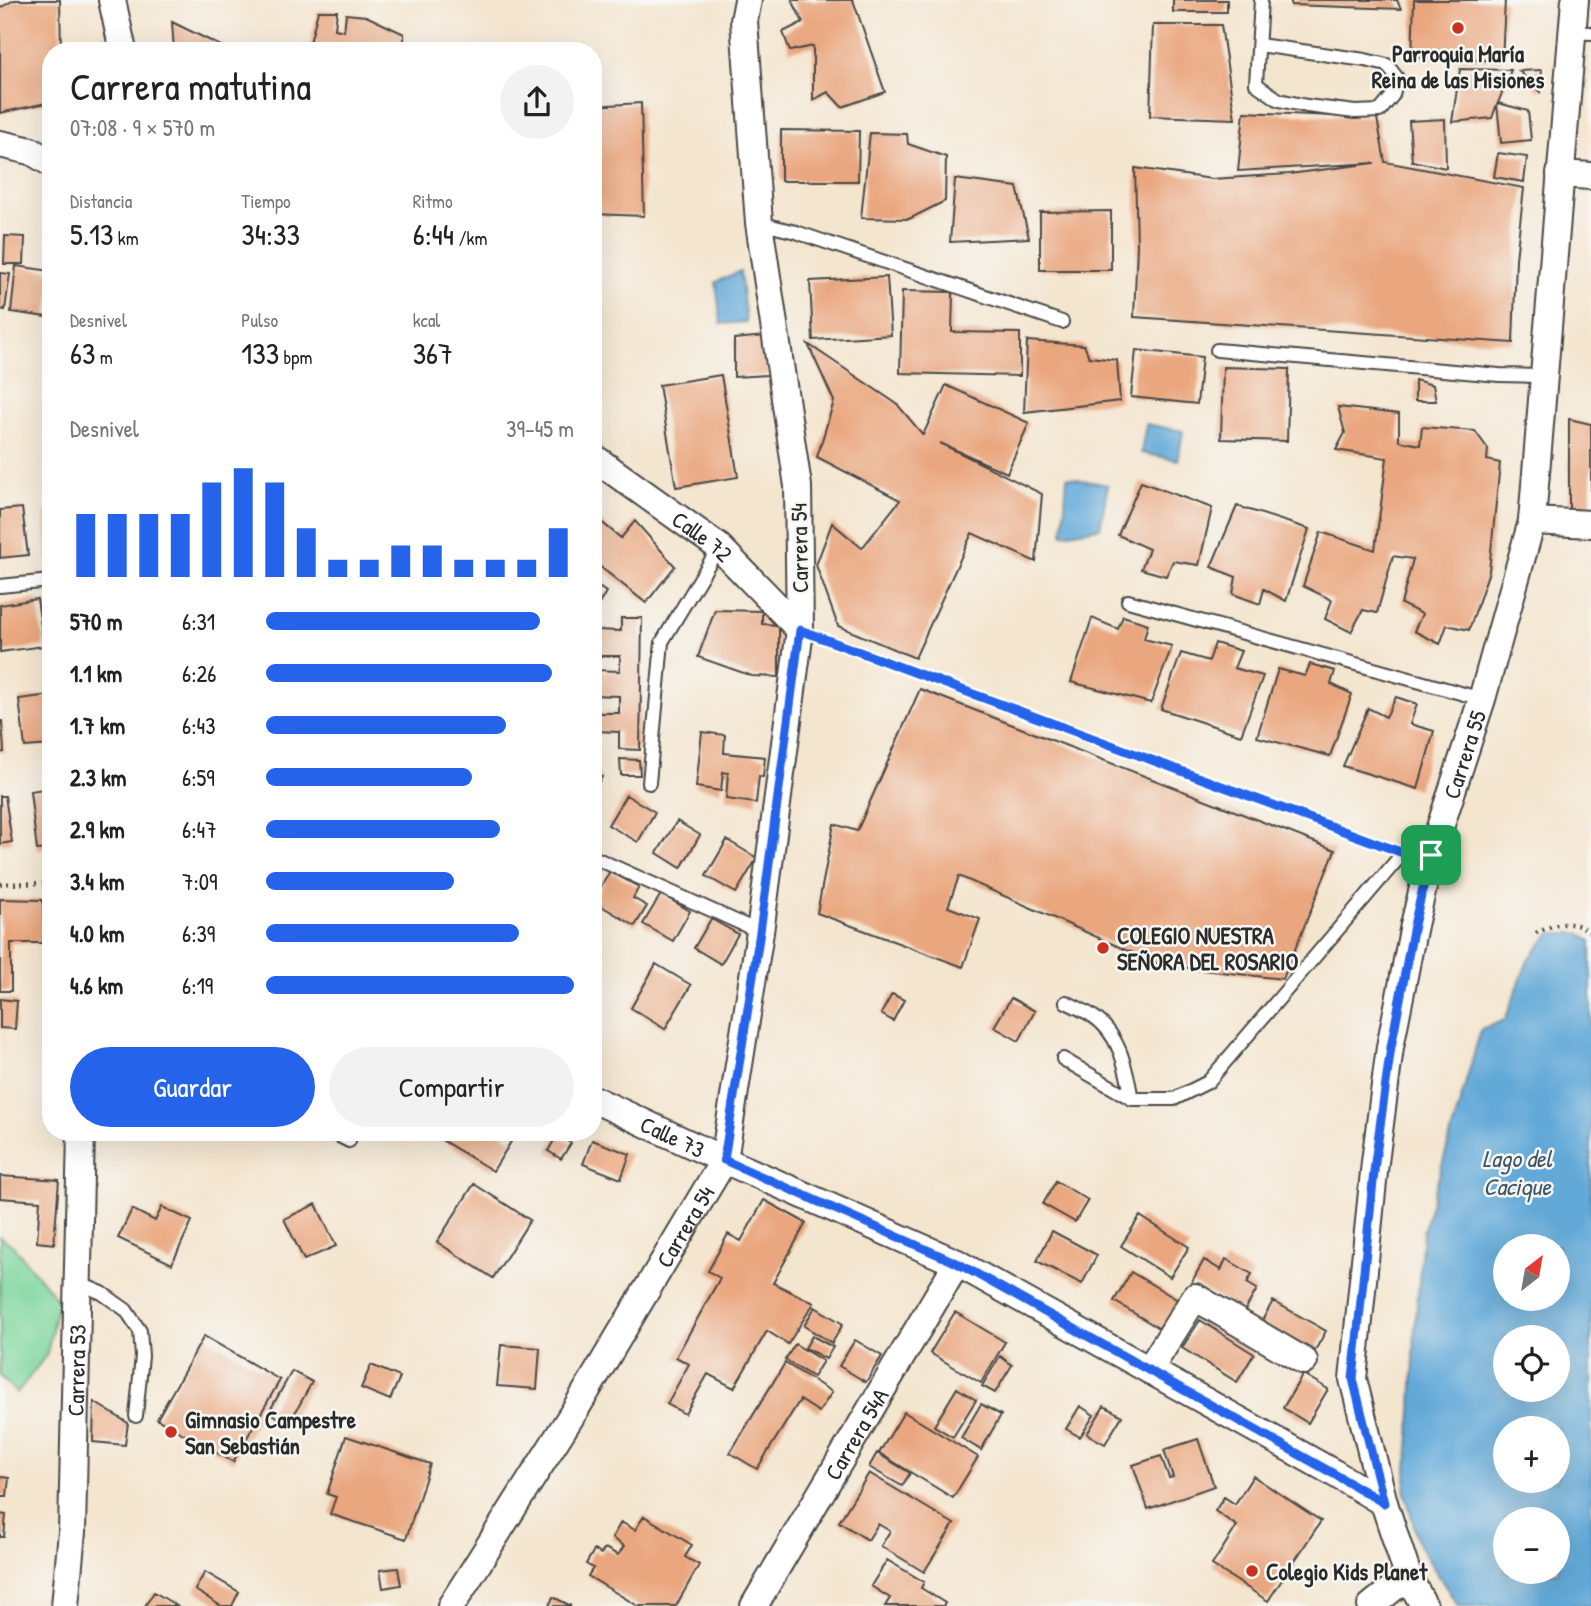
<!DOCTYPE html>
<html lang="es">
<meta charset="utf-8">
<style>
:root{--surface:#fff;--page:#f2f2f2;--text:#222;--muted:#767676;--accent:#2563eb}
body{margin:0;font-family:"Patrick Hand",sans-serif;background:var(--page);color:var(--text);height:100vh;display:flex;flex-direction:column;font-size:26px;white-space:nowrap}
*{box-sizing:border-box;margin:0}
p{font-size:23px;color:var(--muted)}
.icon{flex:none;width:38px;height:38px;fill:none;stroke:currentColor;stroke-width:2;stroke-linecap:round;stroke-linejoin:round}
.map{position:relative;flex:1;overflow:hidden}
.drawer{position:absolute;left:42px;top:42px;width:560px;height:1099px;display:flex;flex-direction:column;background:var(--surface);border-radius:28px;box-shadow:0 7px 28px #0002}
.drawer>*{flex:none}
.needle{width:46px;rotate:31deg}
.tools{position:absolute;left:1493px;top:1234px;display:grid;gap:14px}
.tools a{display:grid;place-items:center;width:77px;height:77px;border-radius:50%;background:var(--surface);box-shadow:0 7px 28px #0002;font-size:35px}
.pin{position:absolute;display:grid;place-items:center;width:60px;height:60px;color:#fff;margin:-30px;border-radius:14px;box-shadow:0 4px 10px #0006}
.round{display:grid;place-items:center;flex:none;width:74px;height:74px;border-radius:37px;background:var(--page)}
.headline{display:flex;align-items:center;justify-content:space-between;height:119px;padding:0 28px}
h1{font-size:38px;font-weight:600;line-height:52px}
.stats{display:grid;grid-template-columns:repeat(3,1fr);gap:10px;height:119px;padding:7px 28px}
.stats div{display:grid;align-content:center}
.stats b{font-size:30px;font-weight:600}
.stats small{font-size:19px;font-weight:400}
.stats p{font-size:19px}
.chart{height:196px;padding:14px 28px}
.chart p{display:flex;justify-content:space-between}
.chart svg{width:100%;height:126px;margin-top:7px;stroke:var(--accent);stroke-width:6}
.button{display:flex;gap:14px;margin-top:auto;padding:14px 28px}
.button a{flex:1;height:80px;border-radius:42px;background:var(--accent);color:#fff;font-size:28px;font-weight:600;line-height:80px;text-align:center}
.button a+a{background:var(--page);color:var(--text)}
ul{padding:0 28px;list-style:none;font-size:23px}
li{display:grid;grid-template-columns:112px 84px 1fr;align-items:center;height:52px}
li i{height:18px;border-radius:9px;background:var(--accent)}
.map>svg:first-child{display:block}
.green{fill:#7cd59c;stroke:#548064;stroke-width:2}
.water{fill:#62a9d8;stroke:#466a82;stroke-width:2;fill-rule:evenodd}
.building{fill:#eaa67e}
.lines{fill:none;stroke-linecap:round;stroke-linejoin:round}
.lane-casing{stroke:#494744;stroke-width:16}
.street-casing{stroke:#494744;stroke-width:30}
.path{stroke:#494744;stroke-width:4.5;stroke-dasharray:2 5;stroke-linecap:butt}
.lane{stroke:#fff;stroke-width:12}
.street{stroke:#fff;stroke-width:26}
.route-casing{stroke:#fff;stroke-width:14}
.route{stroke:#2563eb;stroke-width:9}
.poi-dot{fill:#c8321e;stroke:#f6f6f2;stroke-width:2.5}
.labels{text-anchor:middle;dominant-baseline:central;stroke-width:5;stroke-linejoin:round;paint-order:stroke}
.poi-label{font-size:23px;font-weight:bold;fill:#2b2b2b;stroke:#f6f6f2;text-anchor:start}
.street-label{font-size:23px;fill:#2b2b2b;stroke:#f6f6f2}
.water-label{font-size:24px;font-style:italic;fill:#3e5768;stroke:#f6f6f2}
</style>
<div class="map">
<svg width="1591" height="1606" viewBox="0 0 1591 1606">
<rect width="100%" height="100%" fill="#f6f6f2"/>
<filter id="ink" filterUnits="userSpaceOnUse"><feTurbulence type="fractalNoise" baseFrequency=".0143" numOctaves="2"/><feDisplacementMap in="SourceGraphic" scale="14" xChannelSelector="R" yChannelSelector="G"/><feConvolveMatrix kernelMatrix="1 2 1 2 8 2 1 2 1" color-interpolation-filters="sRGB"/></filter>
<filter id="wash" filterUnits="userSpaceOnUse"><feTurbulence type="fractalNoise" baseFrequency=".00686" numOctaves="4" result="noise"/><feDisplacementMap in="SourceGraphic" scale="28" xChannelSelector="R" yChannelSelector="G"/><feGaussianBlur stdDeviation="1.57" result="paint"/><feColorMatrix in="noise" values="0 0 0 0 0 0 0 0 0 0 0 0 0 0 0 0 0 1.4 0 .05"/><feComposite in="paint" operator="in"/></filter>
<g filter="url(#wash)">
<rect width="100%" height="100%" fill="#f4e5cf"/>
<path class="green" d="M0,1237l12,8 46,55 -11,54 -30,39 -17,-17z"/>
<path class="water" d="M740,271l6,51 -25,2 -5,-42z
M1146,424l37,7 -5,29 -37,-7z
M1067,477l41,8 -8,43 -37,6z
M1551,933h29l11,8v665h-133l-39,-61 -14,-52 7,-81 3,-84 8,-96 58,-203 24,-9 23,-60zM1505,1246h53v52h-53zM1558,1337v53h-53v-53zM1505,1428h53v52h-53zM1505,1519h53v53h-53z"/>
<g id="blocks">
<path class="building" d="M14,0h46l1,51h-10v51l-51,11v-105z
M792,0h61l32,92 -43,15 -14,-15 -15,8v-54l-23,5 -7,-19 20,-10z
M1173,0h54v12h-54z
M1291,0h106l4,9 -110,-4z
M1414,0h91l-3,61 -90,-4z
M318,11h19l-2,18 9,2 2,-17 20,2 38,18v17h-96z
M172,22l59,29h-57z
M1153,25h68l14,94 -85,-3z
M1460,69l51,1 -13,33 30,8 3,29 -30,3 -4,-39 -5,14 -40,4z
M1542,70l-2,22 -21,-21z
M641,103l3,113 -51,-2v-108z
M1244,112l133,6 8,44 139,26 -8,71 -3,84 -379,-26 3,-72 -2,-77 77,11 77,-5 86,-11 -137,8z
M1445,119l1,49 -34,-7 -3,-40z
M781,130l78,1 -1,50h-77z
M870,133l37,1 1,10 38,13 -1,44 -36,18 -48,-1z
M1498,153l29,4 -3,25 -30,-5z
M955,179l62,8 12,51 -79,4z
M1111,211v59h-71v-58z
M5,236l20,1 -1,27h-20z
M16,266l35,5v20l-4,26 -36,-5z
M0,273l10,1 -5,36 -5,-1z
M887,277l4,58 -78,5 -3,-59z
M902,291l51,1 -1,40 68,1v43l-120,-3z
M765,336l3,39 -34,2v-38z
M1027,341l57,4 5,12 28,3 3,41 -96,11z
M808,344l89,60 26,31 23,-50 83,38 -22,50 -67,-30 102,51 -6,68 -64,-29 -57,125 -77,-32 -22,-61 16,-42 30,25 38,-48 -83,-43 17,-56z
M1136,350l66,7 -5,47 -66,-7z
M1223,367l66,2 -2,72 -66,-2z
M721,375l17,102 -62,10 -17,-102z
M1415,380l18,5 3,16h-21z
M1338,407l61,7v27l21,4 2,-18 53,4 13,18 -1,11 13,3 -11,108 -20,59 -22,-5 -7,19 -26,-13 8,-17 -21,-10 12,-45 -20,-3 -16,57 -14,-3 -12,22 -26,-13 7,-19 -29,-14 18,-54 54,18 12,-92 -51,-8 9,-17z
M1569,419l22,5v87l-22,-2z
M1141,482l71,26 -13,57 -26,-4 -7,15 -25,-7 8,-20 -31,-14z
M1237,506l72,23 -23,72 -22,-12 -4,15 -27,-10 3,-17 -25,-10z
M22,508l6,47 -28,3v-48z
M51,510v48l-4,1 -3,-48z
M594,516l27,22 14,-17 40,45 -29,37 -53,-42z
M593,583l13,9 -7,12 -6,-3z
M37,599l7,47 -44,6v-47z
M715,610l47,1v13l17,1v52l-27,-1 -54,-19z
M1123,616l25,8 -4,15 28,7 -21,57 -80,-21 21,-64 26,11z
M621,618h21l-2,132 -21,-1v-17l-24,-1v-18h24v-17l-26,-1v-25l27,1v-15h-25v-26l26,1z
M1215,643l26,8 -7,17 29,8 -22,59 -80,-26 20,-56 28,8z
M1310,664l25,7 -4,13 21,10 -22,62 -73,-19 21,-68 27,7z
M920,689l415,161 -52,129 -123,-14 -201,-89 -11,31 32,12 -17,48 -146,-54 17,-89 23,7z
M50,695l1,50 -26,2 -6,-48z
M1396,697l21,7 -7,20 24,7 -16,58 -75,-23 25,-58 18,9z
M0,721h2l2,31 -4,1z
M702,732l23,3 -1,18 41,4 -2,20 -4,-1 -3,27 -30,-4 2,-26 -5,-1 -2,19 -25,-4z
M620,759l19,1 1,15h-19z
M593,772l9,5 -9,14z
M51,788v61l-14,1 -7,-59z
M626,795l29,17 -17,30 -30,-17z
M0,796h5l7,46 -12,2z
M677,821l23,14 -19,33 -24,-15z
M727,840l30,18 -21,35 -30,-17z
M610,871l29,16 -6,11 14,8 -12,20 -42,-25z
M661,894l29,17 -17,30 -30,-17z
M0,899l43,1 1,43h-33v48h-11z
M711,919l27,15 -17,30 -27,-16z
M656,964l35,21 -26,44 -34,-21z
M892,994l12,6 -11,21 -12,-7z
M1011,998l24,13 -16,30 -25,-14z
M0,999l17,2 -2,28 -15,-1z
M433,1132h67l12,8 -19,31 -61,-37z
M557,1135l14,8 -10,16 -13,-8z
M592,1140l38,14 -9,25 -38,-15z
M0,1176l59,4 -5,64 -17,-2 3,-41 -40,-3z
M1056,1181l32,19 -13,22 -32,-18z
M474,1184l56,36 -37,58 -56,-36z
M764,1200l42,23 -33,60 41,20 -26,41 -21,-13 -33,57 -26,-14 -23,40 -18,-10 22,-40 -13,-7 44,-79 -12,-7 20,-37 13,7z
M316,1204l20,42 -32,14 -20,-41z
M162,1207l30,14 -20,43 -54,-26 14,-29 23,12z
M1140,1216l49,31 -19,30 -49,-31z
M1052,1231l45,24 -15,29 -45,-23z
M1226,1259l26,15 -5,9 10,6 -13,23 -53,-29 13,-23 17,10z
M1131,1272l52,31 -18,29 -51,-31z
M1273,1301l53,30 -13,23 -53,-30z
M815,1307l28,17 -11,19 -28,-17z
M955,1312l50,30 -24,41 -51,-30z
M1200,1320l54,34 -17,28 -55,-34z
M204,1336l76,44 -47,82 -76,-43z
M812,1336l21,11 -7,12 -21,-11z
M855,1340l27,16 -16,26 -27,-16z
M795,1344l28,17 -10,16 -28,-17z
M501,1345l39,3 -3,41 -40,-3z
M1000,1356l12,9 -17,28 -13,-7z
M785,1363l47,29 -13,20 -19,-12 -43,69 -27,-16z
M371,1365l29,12 -10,23 -29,-12z
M292,1371l20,11 -23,42 -20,-12z
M1303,1374l25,15 -20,34 -25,-15z
M957,1388l19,12 -23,37 -19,-11z
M94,1402l34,21 -3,22 -32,-3z
M981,1404l20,11 -20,35 -20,-12z
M1080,1406l14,9 -14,22 -14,-8z
M1104,1406l18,10 -17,28 -18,-10z
M904,1412l74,45 -25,41 -74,-45z
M346,1436l84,28 -24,75 -76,-25 6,-17 -9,-3z
M1198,1439l16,47 -66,23 -15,-44 28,-9 8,22 4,-1 -9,-27z
M877,1453l33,20 -8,13 -33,-19z
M869,1473l85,51 -30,48 -43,-26 9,-15 -12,-7 -10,16 -29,-18z
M1253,1476l68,45 -53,80 -56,-36 25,-39 -22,-15 9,-14 11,7z
M0,1477l9,1 -2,18h-7z
M0,1514l6,1 -2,22h-4z
M644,1516l48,29 -7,12 14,8 -23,41h-38l-50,-30 5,-8 -7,-4 8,-14 7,4 4,-6 13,7 6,-9 -12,-8 9,-16 14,8z
M887,1560l37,22 -3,6 24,15 -2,3h-58l5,-8 -19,-12z
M398,1568l3,17 -18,3 -3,-18z
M205,1572l34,20 -7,14h-11l-26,-16z
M154,1592l23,14h-32z
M553,1597l18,9h-22z"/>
</g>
</g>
<g filter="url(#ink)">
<use href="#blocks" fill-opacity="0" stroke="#494744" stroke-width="2"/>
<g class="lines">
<g class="lane-casing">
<path id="lane" d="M1572,32l19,1
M1259,45l106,15 22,5 10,13 -4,17 -13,16 -25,1 -48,-6 -28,-6 -23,-16 5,-84
M759,223l37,9 266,90
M1217,350l282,25 45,1
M0,586l51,-5
M1128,601l354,98
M649,783l13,-141 57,-95
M593,857l167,75
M1066,1002c8,4 17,8 25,13 29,18 35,53 41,84
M1063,1059l69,40h42l34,-17 195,-229 28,2
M331,1132l18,9
M78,1283l24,10 24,17 14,21 2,25 -6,60"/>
</g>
<g class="street-casing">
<g id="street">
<path d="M112,0l11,51"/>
<path d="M0,144l31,7 20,12"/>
<path d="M1560,174l31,2"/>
<path id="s1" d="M593,457l126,90 81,83"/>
<path d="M1532,521l59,3"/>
<path id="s2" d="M593,1099l131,61 233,103 377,210 50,30"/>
<path d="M1149,1370l46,-73 109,64"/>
<path id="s3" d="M65,1606l7,-74 9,-400"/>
<path id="s4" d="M451,1606l124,-196 149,-250 36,-228 40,-302 -2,-144 -39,-263 -15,-202 4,-21"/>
<path id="s5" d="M754,1606l203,-343"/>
<path d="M1371,1606l37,-30"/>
<path id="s6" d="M1424,1606l-16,-30 -24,-73 -31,-124 22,-217 15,-115 24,-122 17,-70 51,-156 50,-178 43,-521"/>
</g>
</g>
<path class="path" d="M826,639l556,206
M0,884l51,-1
M1536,933c18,-9 38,-15 55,0"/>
<use href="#lane" class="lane"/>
<use href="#street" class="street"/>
</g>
</g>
<g class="lines" filter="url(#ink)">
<g class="route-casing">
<path id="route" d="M800,630l603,223 28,2 -17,70 -23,122 -16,115 -22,217 31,124 -50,-29 -377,-211 -233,-103 36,-228z"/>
</g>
<use href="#route" class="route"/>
</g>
<g class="poi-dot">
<circle cx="1458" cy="28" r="7"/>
<circle cx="1103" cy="948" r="7"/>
<circle cx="171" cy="1432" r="7"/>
<circle cx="1252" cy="1571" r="7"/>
</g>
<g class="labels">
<g class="poi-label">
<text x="1458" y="53" text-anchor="middle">Parroquia María<tspan x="1458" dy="26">Reina de las Misiones</tspan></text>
<text x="1117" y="935">COLEGIO NUESTRA<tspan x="1117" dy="26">SEÑORA DEL ROSARIO</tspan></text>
<text x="185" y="1419">Gimnasio Campestre<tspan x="185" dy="26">San Sebastián</tspan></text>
<text x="1266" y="1571">Colegio Kids Planet</text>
</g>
<g class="street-label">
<text stroke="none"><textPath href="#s1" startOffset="135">Calle 72</textPath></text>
<text transform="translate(799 548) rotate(-91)">Carrera 54</text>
<text stroke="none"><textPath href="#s6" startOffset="875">Carrera 55</textPath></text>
<text stroke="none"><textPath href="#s2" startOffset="88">Calle 73</textPath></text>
<text stroke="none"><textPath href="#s4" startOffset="446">Carrera 54</textPath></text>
<text stroke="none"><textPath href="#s3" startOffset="236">Carrera 53</textPath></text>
<text stroke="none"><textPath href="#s5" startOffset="200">Carrera 54A</textPath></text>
</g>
<g class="water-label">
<text x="1517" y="1158">Lago del<tspan x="1517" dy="28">Cacique</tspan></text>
</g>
</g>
</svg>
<div class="tools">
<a><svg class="needle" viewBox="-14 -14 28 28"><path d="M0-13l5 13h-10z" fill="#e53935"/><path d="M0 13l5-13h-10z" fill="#767676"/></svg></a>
<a><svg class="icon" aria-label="locate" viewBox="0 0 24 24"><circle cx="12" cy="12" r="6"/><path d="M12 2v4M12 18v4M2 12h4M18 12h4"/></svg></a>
<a>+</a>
<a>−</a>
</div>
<div class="pin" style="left:1431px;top:855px;background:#1e9e55"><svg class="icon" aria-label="arrive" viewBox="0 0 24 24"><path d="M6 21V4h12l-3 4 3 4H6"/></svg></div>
<section class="drawer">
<div class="headline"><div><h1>Carrera matutina</h1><p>07:08 · 9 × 570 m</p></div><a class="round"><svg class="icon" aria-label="share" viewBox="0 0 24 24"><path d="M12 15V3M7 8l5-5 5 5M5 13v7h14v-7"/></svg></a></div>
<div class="stats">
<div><p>Distancia</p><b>5.13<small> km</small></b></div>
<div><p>Tiempo</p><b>34:33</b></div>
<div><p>Ritmo</p><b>6:44<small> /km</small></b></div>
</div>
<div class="stats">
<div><p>Desnivel</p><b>63<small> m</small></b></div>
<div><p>Pulso</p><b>133<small> bpm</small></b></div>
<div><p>kcal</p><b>367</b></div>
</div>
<div class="chart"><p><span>Desnivel</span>39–45 m</p>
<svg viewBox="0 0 160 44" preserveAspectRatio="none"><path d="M5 44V22M15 44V22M25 44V22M35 44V22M45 44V11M55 44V6M65 44V11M75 44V27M85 44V38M95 44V38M105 44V33M115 44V33M125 44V38M135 44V38M145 44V38M155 44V27"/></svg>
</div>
<ul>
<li><b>570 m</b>6:31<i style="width:89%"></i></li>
<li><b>1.1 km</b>6:26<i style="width:93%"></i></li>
<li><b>1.7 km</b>6:43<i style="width:78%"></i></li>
<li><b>2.3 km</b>6:59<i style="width:67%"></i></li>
<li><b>2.9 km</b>6:47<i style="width:76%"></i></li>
<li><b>3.4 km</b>7:09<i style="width:61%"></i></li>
<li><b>4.0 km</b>6:39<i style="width:82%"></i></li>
<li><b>4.6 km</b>6:19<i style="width:100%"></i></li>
</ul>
<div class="button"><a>Guardar</a><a>Compartir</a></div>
</section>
</div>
